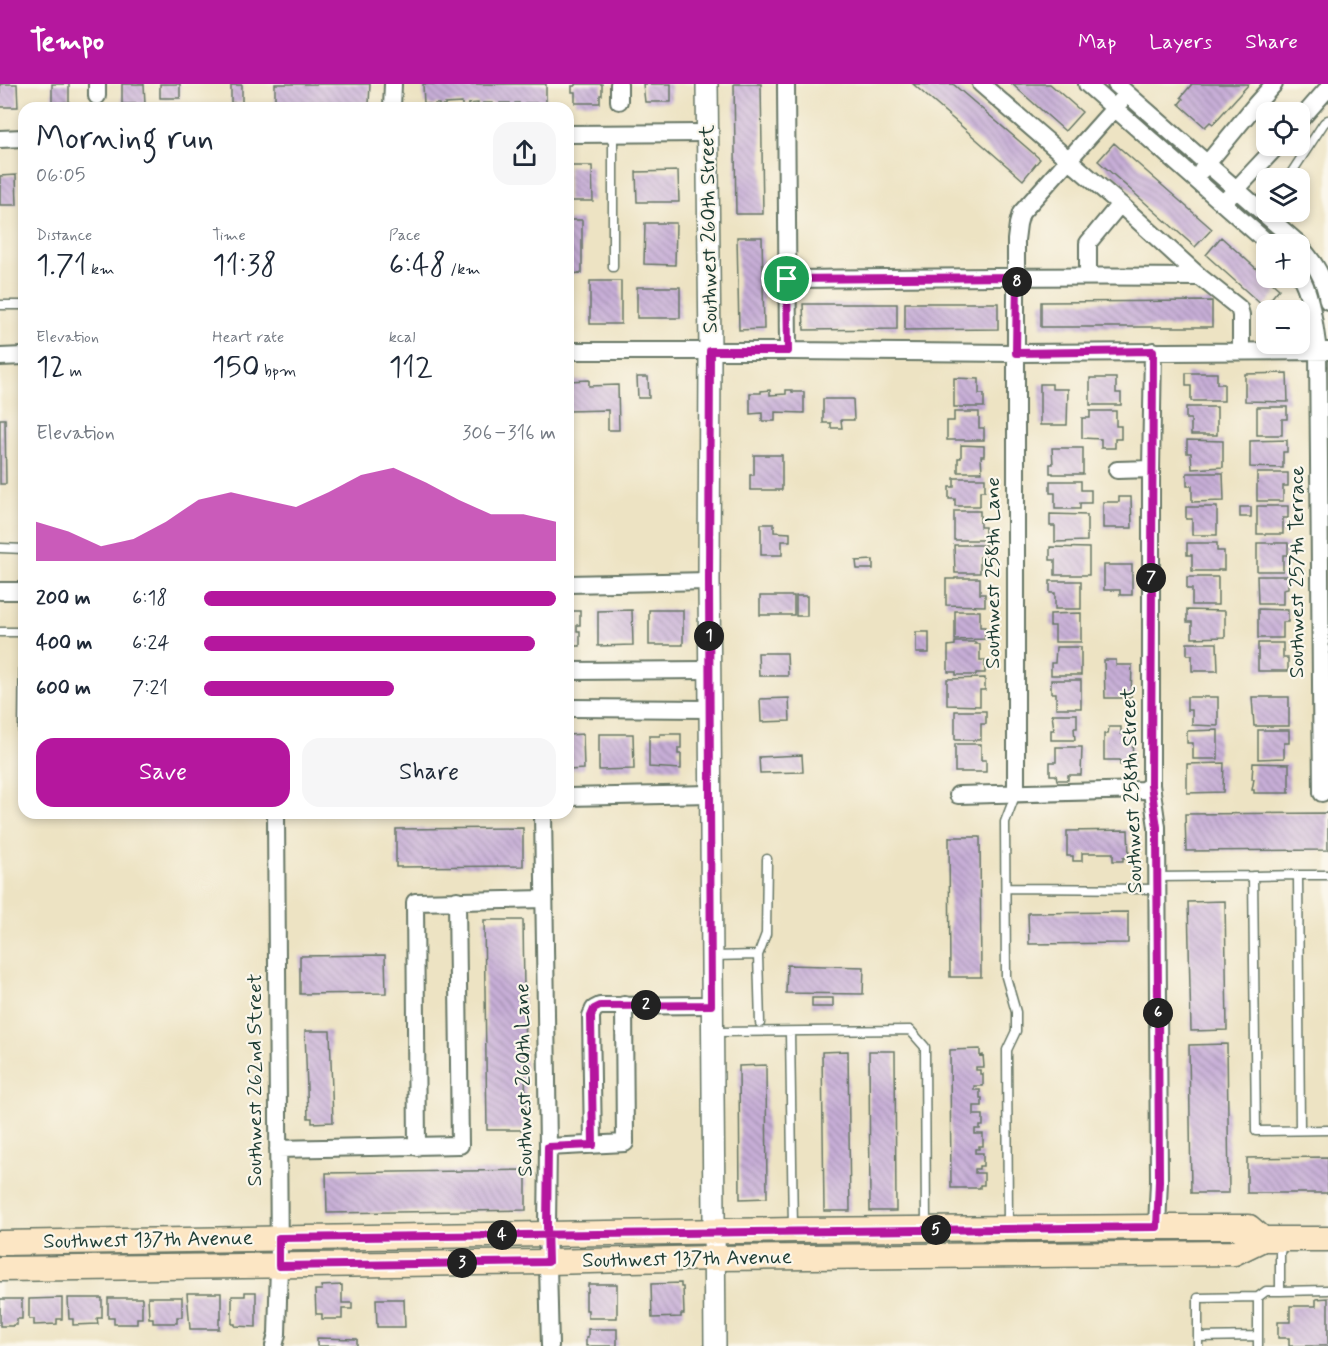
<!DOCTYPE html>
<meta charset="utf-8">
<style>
:root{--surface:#fff;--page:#f6f6f7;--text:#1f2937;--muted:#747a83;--accent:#b5179e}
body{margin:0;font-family:Mynerve,sans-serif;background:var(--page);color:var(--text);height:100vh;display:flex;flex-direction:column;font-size:22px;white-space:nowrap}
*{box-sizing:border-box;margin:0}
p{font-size:20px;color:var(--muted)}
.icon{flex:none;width:33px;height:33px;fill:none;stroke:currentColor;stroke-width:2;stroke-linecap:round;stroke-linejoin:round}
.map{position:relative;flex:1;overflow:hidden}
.drawer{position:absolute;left:18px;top:18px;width:556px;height:717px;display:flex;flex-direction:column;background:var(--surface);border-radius:18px;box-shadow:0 3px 9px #0003}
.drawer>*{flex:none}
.tools{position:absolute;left:1256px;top:18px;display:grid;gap:12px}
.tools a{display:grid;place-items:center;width:54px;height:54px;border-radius:12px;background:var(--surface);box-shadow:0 3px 9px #0003;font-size:30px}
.pin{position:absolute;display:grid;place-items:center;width:51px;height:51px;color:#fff;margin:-26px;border:3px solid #fff;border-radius:50%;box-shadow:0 2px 6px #0007}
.km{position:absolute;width:30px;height:30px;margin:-15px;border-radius:50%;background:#222;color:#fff;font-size:16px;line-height:30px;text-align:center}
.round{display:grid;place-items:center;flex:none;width:63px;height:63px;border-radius:18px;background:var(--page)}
.summary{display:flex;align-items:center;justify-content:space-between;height:102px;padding:0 18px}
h1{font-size:33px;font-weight:600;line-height:45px}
.metrics{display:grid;grid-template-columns:repeat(3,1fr);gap:9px;height:102px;padding:6px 18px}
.metrics div{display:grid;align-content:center}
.metrics b{font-size:30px;font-weight:600}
.metrics small{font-size:16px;font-weight:400}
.metrics p{font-size:16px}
.chart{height:168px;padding:12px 18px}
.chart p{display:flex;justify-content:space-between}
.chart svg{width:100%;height:108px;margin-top:6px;fill:var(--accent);opacity:.7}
.cta{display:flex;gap:12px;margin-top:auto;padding:12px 18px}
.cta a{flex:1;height:69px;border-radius:18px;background:var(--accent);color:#fff;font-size:24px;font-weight:600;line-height:69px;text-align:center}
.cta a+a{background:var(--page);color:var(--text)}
ul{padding:0 18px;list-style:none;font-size:20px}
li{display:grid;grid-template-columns:96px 72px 1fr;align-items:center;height:45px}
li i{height:15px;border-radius:8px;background:var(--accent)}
header{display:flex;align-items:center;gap:36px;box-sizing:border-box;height:84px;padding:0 30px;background:var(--accent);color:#fff}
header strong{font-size:28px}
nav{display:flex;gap:33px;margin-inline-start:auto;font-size:21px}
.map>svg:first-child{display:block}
.building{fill:url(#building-back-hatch)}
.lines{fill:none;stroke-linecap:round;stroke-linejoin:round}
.service-casing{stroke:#677766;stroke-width:11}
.minor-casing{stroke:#677766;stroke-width:20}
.tertiary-casing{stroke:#677766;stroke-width:24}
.secondary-casing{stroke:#677766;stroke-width:27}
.service{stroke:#fff;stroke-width:8}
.minor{stroke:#fff;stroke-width:16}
.tertiary{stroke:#fff;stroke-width:21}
.secondary{stroke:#fce6c4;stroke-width:24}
.route-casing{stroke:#fff;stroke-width:12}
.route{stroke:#b5179e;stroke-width:8}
.labels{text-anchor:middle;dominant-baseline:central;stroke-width:4.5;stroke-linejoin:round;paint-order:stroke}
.street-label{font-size:21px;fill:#1f3d34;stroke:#fbf7ec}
</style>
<header>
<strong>Tempo</strong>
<nav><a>Map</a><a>Layers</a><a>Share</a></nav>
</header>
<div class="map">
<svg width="1328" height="1262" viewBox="0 0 1328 1262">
<defs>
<pattern id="building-back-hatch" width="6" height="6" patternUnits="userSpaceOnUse" patternTransform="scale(1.5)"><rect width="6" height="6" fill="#c7aed7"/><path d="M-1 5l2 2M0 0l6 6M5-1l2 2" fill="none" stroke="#a18faf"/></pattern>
</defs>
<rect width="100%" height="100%" fill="#fbf7ec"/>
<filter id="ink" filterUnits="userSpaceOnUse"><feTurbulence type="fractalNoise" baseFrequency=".0167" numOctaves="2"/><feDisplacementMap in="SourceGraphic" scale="12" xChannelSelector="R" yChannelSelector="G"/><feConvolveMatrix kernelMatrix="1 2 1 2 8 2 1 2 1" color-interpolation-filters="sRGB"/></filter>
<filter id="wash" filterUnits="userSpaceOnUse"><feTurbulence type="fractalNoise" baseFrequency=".008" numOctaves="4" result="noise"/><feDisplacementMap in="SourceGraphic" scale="24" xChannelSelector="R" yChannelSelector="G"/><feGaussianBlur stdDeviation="1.35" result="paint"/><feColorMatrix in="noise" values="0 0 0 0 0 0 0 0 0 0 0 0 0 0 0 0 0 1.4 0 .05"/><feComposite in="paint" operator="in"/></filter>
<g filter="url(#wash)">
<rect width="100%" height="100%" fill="#ede3c3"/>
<g id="blocks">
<path class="building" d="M0,0h17l1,23h-18z
M52,0h17v18l-17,1z
M122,0h22l1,20h-23z
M160,0h20v14h-20z
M275,0h95l-1,20h-8l-1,3h-5v-2h-4v2h-6v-2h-10v2h-5v-2h-11v2h-5v-2h-17v2h-6v-2h-5v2h-4v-2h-7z
M423,0h123v19h-5v2h-5v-2h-11v2h-6v-2h-4v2h-5v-2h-10v2h-7v-2h-10l1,3h-6v-3l-10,1v2l-6,1v-4l-17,1v2h-6v-2h-4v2h-5v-2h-6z
M575,0h27v11h-2v8h-25v-11h-3v-6h3z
M643,0h28v18h-26z
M734,0h27l2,130h-27z
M913,0h40l87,75 -17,21z
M1012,0h38l32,28 -17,19z
M1192,0h57l-36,40 -3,-2 -5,5 -26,-23 4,-5 -2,-2z
M231,1h11v18h-11z
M1114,59l98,86 -17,18 -97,-86z
M568,82h24l1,35h-25z
M678,87l1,31h-42l-1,-30z
M16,91l1,30h-17v-29z
M568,136h14v53l-14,1z
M645,139h31l-1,42 -31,-1z
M737,153h25l2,92 -25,1z
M1221,153l58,52 -15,18 -58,-52z
M590,197h31v43h-31z
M637,203h43v31h-43z
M1212,217v26h-171v-25z
M905,219h93v26l-93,1z
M803,220h94v25l-93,1z
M1186,289h31v11h7v17h-33v-15h-5z
M1287,289l1,29 -43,-1v-27z
M637,293h11l1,21h-11z
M954,294l25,1v15h5v13h-30z
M1090,294h26v15h5v12h-31z
M589,296v6l29,-1 1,45h-11v-20l-40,1v-30z
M1040,300h12v5h16l-1,36h-27z
M770,306v5l16,-1v-4h6v2h12v21l-29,-1v9h-13v-8l-12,1v-21h11v-2z
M823,315h30l1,21h-13l1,8h-11v-5h-8z
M1186,323h31v28h-26v-16h-5z
M1257,323h30v12h-5v16h-25z
M1090,327h26v15h5v13h-6v9h-14v-9l-19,-1v-20h8z
M954,328h25v16h5v12h-37v-19h7z
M0,335h5l1,65h-6z
M1187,356l36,1v26l-31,2 -1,-16h-4z
M1287,356v12h-4v16l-33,-1v-26z
M961,361l23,1v10h-3l1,16h-24v-14h3z
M1052,364h31v26h-30v-1h-3v-9h3z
M754,371h28v35h-32v-15h4z
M1187,389h36l1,28 -32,1v-16h-5z
M1257,389h31v13h-5v15h-26z
M954,394h31v13h-5v15h-25v-7h-6v-12h5z
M1050,397h31v9h10v13h-11v6h-25v-16h-5z
M1119,413h12l1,31h-29v-26h16z
M1257,422h31v12h-5v16h-26z
M1186,423h31v28h-25v-16h-6z
M1240,423h11v10h-11z
M954,427h26v16h5v13h-31z
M1050,430l37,1v26l-32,1v-16h-5z
M761,440h13v8l16,1v8h-8v14h-21z
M1187,459h30v8h7v19h-6v1h-26v-16h-5z
M1257,459h31v12h-5v16h-26z
M954,461h31v12h-5v16h-25z
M1050,463l39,1v27h-34v-15h-5z
M873,476v9h-16l-1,-8z
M1104,481h28v30h-12v-5h-16z
M1257,492h31v12l-5,1v15h-25z
M1187,493h31v28h-26v-16h-5z
M955,494h25v16h5v12l-39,-1v-26h9z
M1050,497h31v28h-26v-16h-5z
M760,512h34v19h-34z
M796,512h11v20h-11z
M1258,525l30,1v12h-5v16h-25z
M632,526l1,35 -35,1v-35z
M649,526h34v35h-34z
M1187,526l38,1v26l-33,1v-16h-5z
M568,527h12v14h-3v6h3v15h-12z
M955,527h25v16h5v12l-30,1z
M1081,529v29h-26v-16h-5v-12z
M916,548h13v21h-13z
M955,558h20v2h5v16h5v13h-9v2h-20v-3h-8v-26l7,-1z
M1187,559h30l1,28h-26v-16h-5z
M1258,559h25v15h5v13h-30z
M1056,563h25v28h-30v-12h4z
M758,569h29l1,23h-29z
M1104,576h12v5h16l-1,33h-26z
M985,594v12h-5v16l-33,-1v-26z
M1051,596h30v28h-25v-15h-5z
M1187,613h31v29l-26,-1v-15h-5z
M1252,613h37v29h-35z
M789,614l1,23 -29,1 -1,-23z
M955,627h31v13h-5v16h-26z
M1052,630h25v14h-3l1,12h-24v-10h3z
M1109,643h12v7h12l-1,31h-12v-5h-16v-26h4z
M1218,646v29h-25v-16h-6v-12z
M1258,646h31v13h-5v15l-26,1z
M583,650l1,35 -16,1v-35z
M599,650h34l1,35 -35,1z
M660,650h21v14h-3v6h3v15l-32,-2v-31h11z
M955,660h26v16h5v12h-31z
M1056,663h26l-1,28h-13v5h-11l-1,-5h-6v-13h6z
M802,671l1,17 -43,1 -1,-16z
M1224,679l-1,29 -36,1v-29z
M1253,679l36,1v29h-35v-3h-2l2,-11h-2z
M1328,729v37l-142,1 -1,-37z
M523,744v38l-127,1v-38z
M1128,746l1,27 -6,1v3h-10v-8h-31v8h-9v-5h-6v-25z
M949,753h31l1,140h-31z
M1225,817l2,129 -36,1 -3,-129z
M1128,828v31l-99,1 -1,-31z
M484,836h39l3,210h-39z
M385,871l1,38 -86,1v-38z
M787,881l77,2 -1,27 -77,-1z
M812,914h21v9h-21z
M305,947h25l3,91 -21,1v-5h-4z
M1227,960l2,149h-38l-2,-148z
M980,965v7l3,-1 1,12h-8v3h4v4h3v12h-9v4h6v8h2v8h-8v9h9v11h-3v3h-5v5h8v12h-4v3h-4v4h8v13h-4v3h-4v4h9v12h-4v3h-29l-1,-138z
M848,967l2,160h-26l-2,-159z
M869,967h26l1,160h-26z
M766,981l1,133 -27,1 -1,-133z
M1328,1073v36h-81v-35z
M526,1086v40l-199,3 -1,-40z
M681,1199v4h2l1,27h-3v3l-29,1 -1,-34z
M588,1200h29v34h-29v-8h-2v-18h2z
M342,1201v18h10v6h-10v10h-20v-5h-6l-1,-24h7l-1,-4z
M245,1208h11v35l-21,-1v-2h-3v-28h13z
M187,1209h34v26h-2v10h-29z
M148,1213h34v20h-5v6h-24v-5h-4z
M62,1214v21h-5v5l-23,1v-6h-5v-20z
M68,1214h34v20h-5l1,6 -25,1v-6h-4z
M108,1214h34v20h-5v6h-23v-6h-6z
M1328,1214v48h-39v-8h-11v-16h12v-16h26v-7z
M0,1215h22v20h-5v6h-4v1h-13z
M376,1215h28l1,28h-28z
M588,1245h29v17h-31v-9h2z
M317,1254l40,1v7h-40z"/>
</g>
</g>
<g filter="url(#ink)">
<use href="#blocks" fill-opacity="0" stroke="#677766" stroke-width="1.5"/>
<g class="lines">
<g class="service-casing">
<path id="service" d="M613,49v134
M1288,94l36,-55 4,-3
M0,221h24
M0,464l24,1
M0,548h24v-3
M23,649l1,-101
M1298,791h30
M1157,793l96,-1
M1006,804l151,1
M758,871l8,-21 1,-75
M712,872l46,-1 2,68
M713,948l197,-2 15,17 1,181
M790,948l3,197
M1300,1046l-2,-255 -45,1 3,255 72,-1
M1008,1141l-1,-175 9,-19v-19l-10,-35 -1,-155 11,-29
M1283,1158l-3,11v38l48,-1
M1258,1213v49
M1198,1253l60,-1
M1198,1262v-48l60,-1 8,-6h14"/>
</g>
<g class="minor-casing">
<path id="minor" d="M619,0v17
M786,0l2,267
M981,0l139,120 80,73 39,31 2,7v36
M1087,0l182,160
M1116,0l183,160
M97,12v-12
M392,24l1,-24
M1299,37l29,-33
M568,50l139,-1
M0,55l24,-1
M1202,86l54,-66 18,-20
M1229,113l48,-51
M1299,161c15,17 26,33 29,56
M1299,190c12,16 16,57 19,77l4,442
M1088,191v-32l32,-39
M787,195c138,-1 275,-4 413,-2
M568,267h220l228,2 312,-2
M1153,267l-2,118v316l6,42 2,354 -2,46
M0,273l24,-1
M1117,386l34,-1
M568,500l141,-3
M0,507h24
M568,587l141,-1
M568,624l141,1
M1016,709v-553l2,-16 3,-11 106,-119
M958,711l185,-5 8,-5
M568,713l142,-3
M543,729l5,334 -1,78 3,121
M593,1061l-2,-129 3,-7 6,-3 111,-1
M417,1063l-2,-245 129,-3
M548,1063l77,-4 -1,-138
M278,1065l182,-4 -3,-245
M274,1262l3,-12 2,-68 -3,-453"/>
</g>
<g class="tertiary-casing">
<path id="tertiary" d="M707,0l3,267 -1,230 6,765"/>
</g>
<g class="secondary-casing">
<path id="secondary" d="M0,1159l794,-13 363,-3h92l14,12
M0,1185l548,-7 166,-4 520,-5 29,-14h65"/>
</g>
<use href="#service" class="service"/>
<use href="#minor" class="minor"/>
<use href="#tertiary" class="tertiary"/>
<use href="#secondary" class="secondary"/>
</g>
</g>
<g class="lines" filter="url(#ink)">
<g class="route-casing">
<path id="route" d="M787,195l1,72h-78l-1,230 2,424 -111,1 -6,3 -3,7 2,129 -45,2 -1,78 1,37 -269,4v-28c293,-4 585,-7 878,-11l2,-46 -2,-354 -6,-42 2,-434 -137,2 1,-76 -230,2"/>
</g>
<use href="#route" class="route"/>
</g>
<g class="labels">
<g class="street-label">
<text transform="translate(709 145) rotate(-91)">Southwest 260th Street</text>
<text transform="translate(1297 488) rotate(-90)">Southwest 257th Terrace</text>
<text transform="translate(993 489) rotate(-90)">Southwest 258th Lane</text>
<text transform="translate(1132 706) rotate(-92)">Southwest 258th Street</text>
<text transform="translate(255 996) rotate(-90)">Southwest 262nd Street</text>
<text transform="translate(524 996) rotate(-91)">Southwest 260th Lane</text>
<text transform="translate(148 1156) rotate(-1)">Southwest 137th Avenue</text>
<text transform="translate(687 1175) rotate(-1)">Southwest 137th Avenue</text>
</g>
</g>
</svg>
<div class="tools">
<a><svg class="icon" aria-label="locate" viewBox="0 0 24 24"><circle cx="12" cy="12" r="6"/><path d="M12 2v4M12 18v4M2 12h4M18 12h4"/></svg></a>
<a><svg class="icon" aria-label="layers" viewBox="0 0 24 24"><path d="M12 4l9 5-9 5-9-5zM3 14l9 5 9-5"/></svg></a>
<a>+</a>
<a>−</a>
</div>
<div class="pin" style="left:787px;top:195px;background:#1e9e55"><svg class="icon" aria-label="arrive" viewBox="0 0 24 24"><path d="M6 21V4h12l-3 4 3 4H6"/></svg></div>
<b class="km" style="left:709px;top:552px">1</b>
<b class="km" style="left:646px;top:921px">2</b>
<b class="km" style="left:462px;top:1179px">3</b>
<b class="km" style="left:502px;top:1151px">4</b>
<b class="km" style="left:936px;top:1146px">5</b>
<b class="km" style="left:1158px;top:929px">6</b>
<b class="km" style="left:1151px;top:494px">7</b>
<b class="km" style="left:1017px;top:198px">8</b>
<section class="drawer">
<div class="summary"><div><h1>Morning run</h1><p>06:05</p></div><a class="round"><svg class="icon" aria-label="share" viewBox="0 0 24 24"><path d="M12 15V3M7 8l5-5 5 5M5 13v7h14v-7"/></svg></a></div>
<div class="metrics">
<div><p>Distance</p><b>1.71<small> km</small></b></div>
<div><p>Time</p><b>11:38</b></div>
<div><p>Pace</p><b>6:48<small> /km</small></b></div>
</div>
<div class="metrics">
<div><p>Elevation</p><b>12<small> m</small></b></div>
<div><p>Heart rate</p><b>150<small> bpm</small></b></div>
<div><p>kcal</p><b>112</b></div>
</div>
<div class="chart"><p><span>Elevation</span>306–316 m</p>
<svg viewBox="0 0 160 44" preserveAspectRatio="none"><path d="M0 44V28L10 32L20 38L30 35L40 28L50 19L60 16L70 19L80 22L90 16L100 9L110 6L120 12L130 19L140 25L150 25L160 28V44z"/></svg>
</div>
<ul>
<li><b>200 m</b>6:18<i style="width:100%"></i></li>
<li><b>400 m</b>6:24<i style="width:94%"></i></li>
<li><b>600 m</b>7:21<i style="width:54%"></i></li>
</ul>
<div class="cta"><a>Save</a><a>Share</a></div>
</section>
</div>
